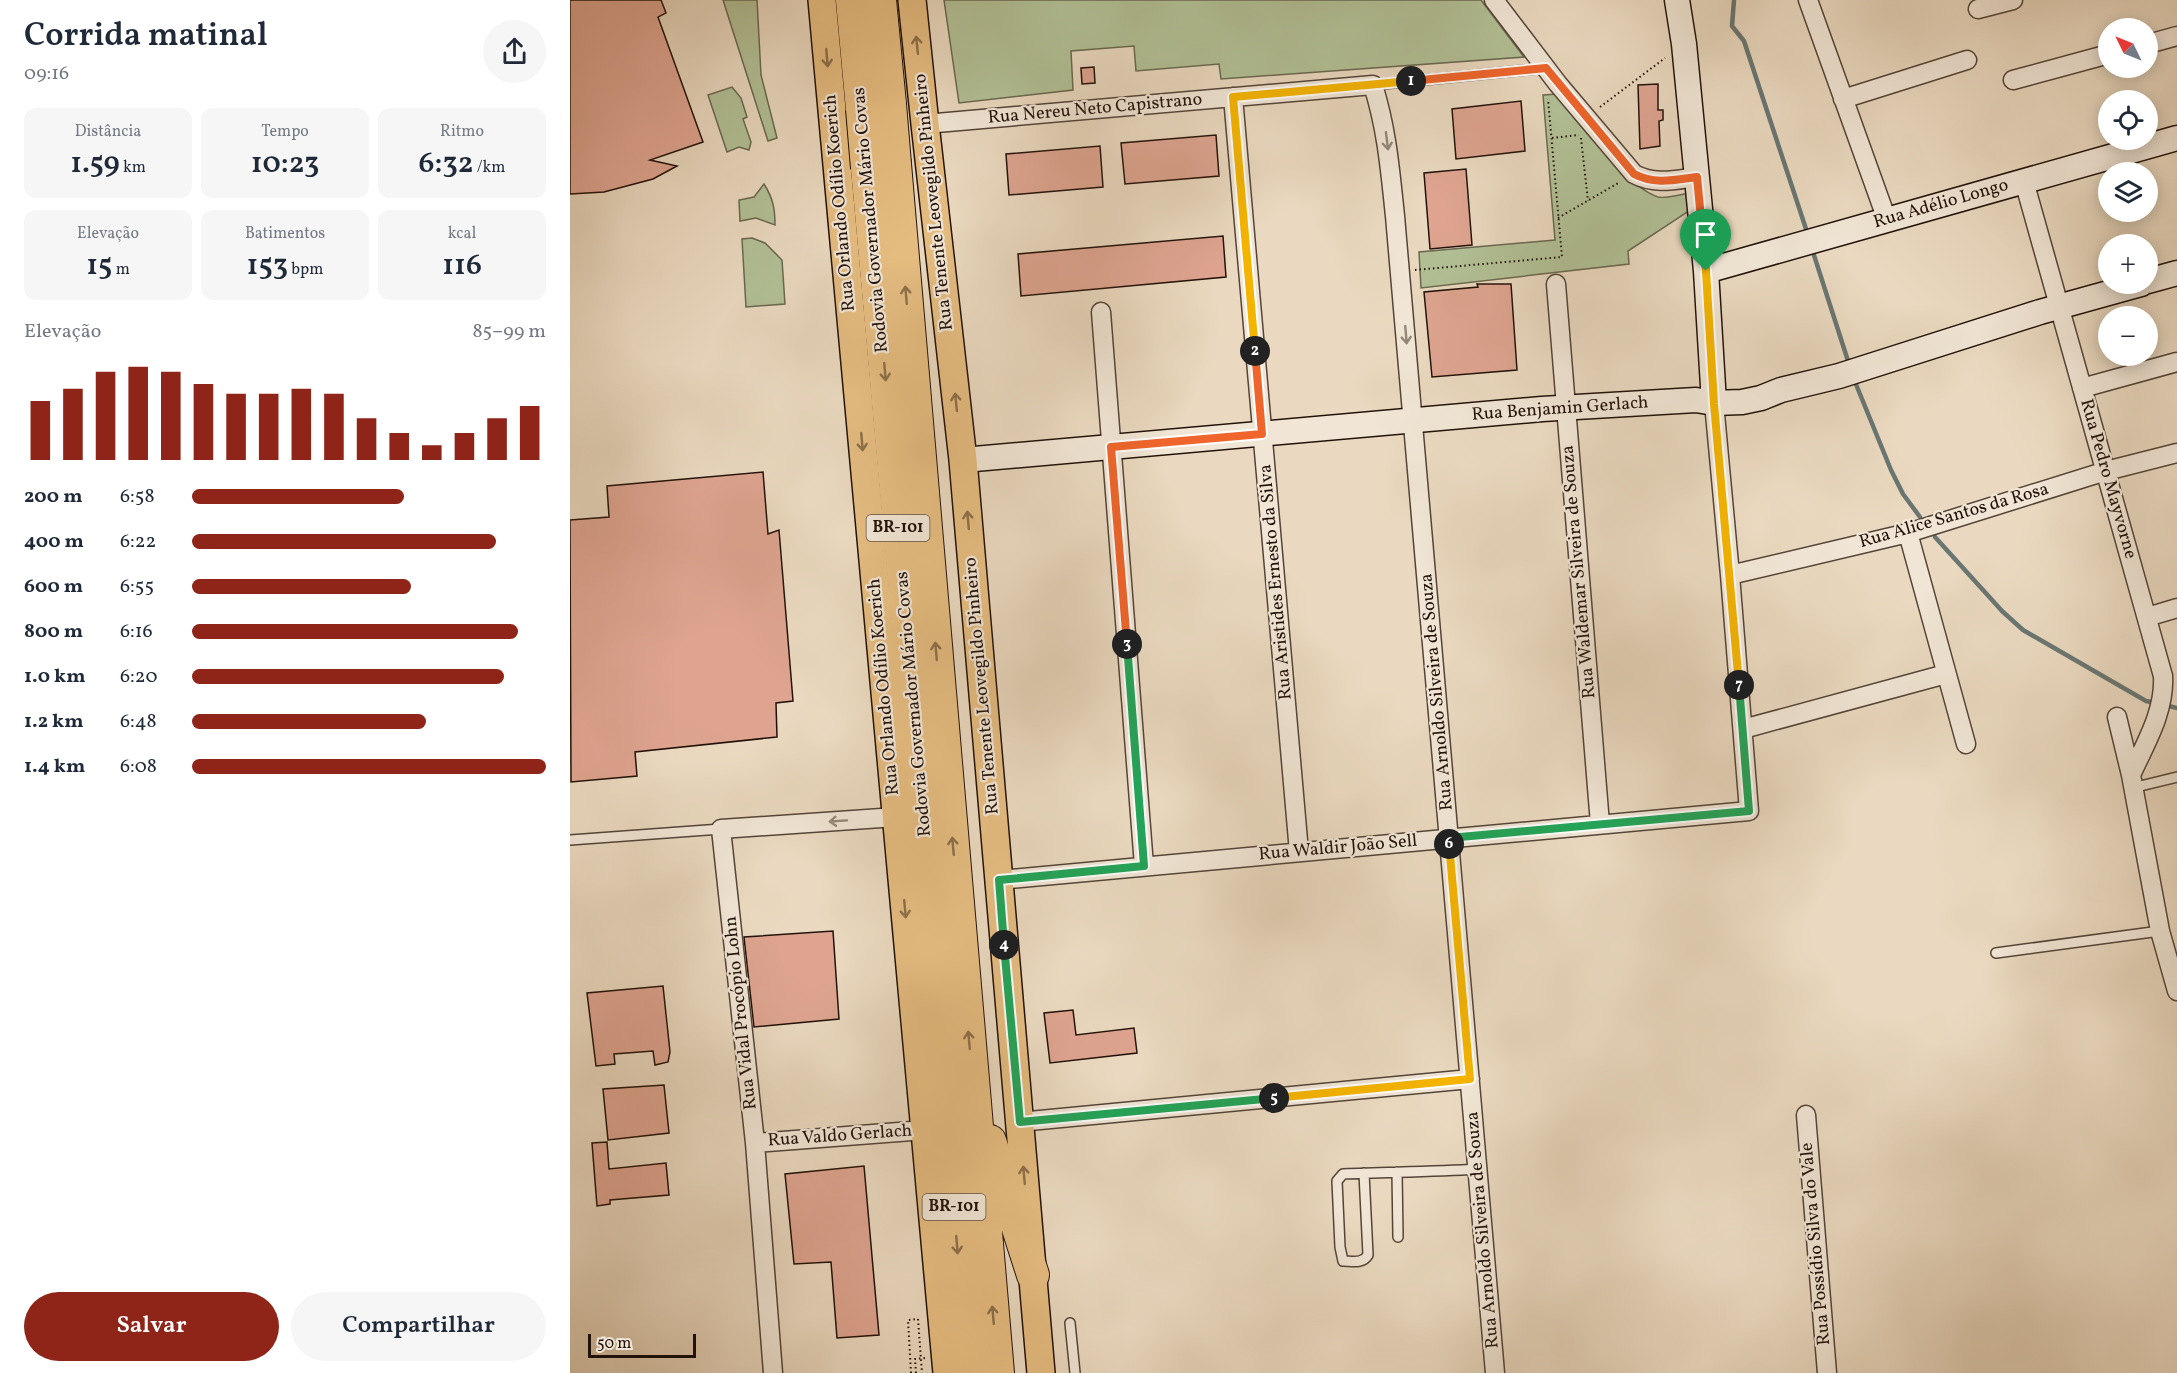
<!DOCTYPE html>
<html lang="pt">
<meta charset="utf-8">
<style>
:root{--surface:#fff;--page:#f6f6f7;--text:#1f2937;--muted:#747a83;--accent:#8f2418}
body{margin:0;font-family:Vollkorn,serif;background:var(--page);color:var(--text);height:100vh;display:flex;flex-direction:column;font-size:22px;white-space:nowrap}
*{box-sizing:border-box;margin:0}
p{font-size:20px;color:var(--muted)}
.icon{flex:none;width:33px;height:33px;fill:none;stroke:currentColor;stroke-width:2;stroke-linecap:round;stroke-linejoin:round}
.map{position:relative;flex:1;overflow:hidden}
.side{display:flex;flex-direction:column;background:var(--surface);width:570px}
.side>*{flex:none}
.needle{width:39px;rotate:313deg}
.controls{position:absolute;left:1528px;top:18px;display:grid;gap:12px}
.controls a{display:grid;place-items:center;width:60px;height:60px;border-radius:50%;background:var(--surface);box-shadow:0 3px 15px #0003;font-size:30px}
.scale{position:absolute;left:18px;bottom:15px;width:108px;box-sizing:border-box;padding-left:6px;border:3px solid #22120a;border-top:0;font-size:16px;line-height:21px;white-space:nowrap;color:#22120a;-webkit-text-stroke:4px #f1e6d6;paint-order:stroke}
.pin{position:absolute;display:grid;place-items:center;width:51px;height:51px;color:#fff;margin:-62px -26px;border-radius:50% 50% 50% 0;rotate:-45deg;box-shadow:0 0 6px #0007}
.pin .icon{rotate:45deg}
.km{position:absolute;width:30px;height:30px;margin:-15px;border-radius:50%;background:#222;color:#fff;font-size:16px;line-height:30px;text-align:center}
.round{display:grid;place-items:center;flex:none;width:63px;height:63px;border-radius:32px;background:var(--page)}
.overview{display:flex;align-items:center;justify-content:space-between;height:102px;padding:0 24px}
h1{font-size:33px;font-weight:600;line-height:45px}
.stats{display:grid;grid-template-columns:repeat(3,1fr);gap:9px;height:102px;padding:6px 24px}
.stats div{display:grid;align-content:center;border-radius:12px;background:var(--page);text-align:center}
.stats b{font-size:30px;font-weight:600}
.stats small{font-size:16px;font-weight:400}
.stats p{font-size:16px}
.chart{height:168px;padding:12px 24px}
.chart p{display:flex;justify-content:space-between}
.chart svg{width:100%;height:108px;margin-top:6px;stroke:var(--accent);stroke-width:6}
.button{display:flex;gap:12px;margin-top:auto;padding:12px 24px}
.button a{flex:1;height:69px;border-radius:36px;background:var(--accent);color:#fff;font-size:24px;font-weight:600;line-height:69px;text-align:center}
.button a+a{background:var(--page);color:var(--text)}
ul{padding:0 24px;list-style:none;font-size:20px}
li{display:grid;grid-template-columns:96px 72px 1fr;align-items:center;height:45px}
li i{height:15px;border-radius:8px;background:var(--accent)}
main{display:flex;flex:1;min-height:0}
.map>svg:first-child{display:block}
.green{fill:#b2c096;stroke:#6a6950;stroke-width:1.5}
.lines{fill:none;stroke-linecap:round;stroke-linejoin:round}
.stream{stroke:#697672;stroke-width:4.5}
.building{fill:#dea490;stroke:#22120a;stroke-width:1.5}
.lane-casing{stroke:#544438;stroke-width:12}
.street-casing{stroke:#544438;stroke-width:21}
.secondary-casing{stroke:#22120a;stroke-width:27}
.primary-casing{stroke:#22120a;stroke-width:30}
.highway-casing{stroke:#22120a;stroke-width:34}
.path{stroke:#22120a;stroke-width:2;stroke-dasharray:1.5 3;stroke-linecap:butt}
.lane{stroke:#f1e6d6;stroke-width:9}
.street{stroke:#f1e6d6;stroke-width:18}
.secondary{stroke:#f1e6d6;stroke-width:24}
.primary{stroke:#e5bc80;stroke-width:27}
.highway{stroke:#e5bc80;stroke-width:32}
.highway-bridge-casing{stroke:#22120a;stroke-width:34;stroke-linecap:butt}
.path-bridge{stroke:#22120a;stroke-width:2;stroke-dasharray:1.5 3;stroke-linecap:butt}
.highway-bridge{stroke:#e5bc80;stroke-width:32}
.oneway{stroke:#8d704b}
.oneway2{stroke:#94877a}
.split-1-casing{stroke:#fff;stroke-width:12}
.split-2-casing{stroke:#fff;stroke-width:12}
.split-3-casing{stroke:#fff;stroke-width:12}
.split-4-casing{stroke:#fff;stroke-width:12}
.split-5-casing{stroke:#fff;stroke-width:12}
.split-6-casing{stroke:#fff;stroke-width:12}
.split-7-casing{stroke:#fff;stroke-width:12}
.split-8-casing{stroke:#fff;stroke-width:12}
.split-1{stroke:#f0652b;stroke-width:8}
.split-2{stroke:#f5b400;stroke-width:8}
.split-3{stroke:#f0652b;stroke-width:8}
.split-4{stroke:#22a559;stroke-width:8}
.split-5{stroke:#22a559;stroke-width:8}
.split-6{stroke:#f5b400;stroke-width:8}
.split-7{stroke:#22a559;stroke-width:8}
.split-8{stroke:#f5b400;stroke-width:8}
.labels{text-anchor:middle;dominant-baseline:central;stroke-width:4.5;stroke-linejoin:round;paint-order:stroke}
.shield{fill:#f1e6d6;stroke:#605247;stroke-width:1.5}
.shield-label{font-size:16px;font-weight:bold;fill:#22120a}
.street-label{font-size:18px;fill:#22120a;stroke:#f1e6d6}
</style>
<main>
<section class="side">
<div class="overview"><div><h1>Corrida matinal</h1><p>09:16</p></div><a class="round"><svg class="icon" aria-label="share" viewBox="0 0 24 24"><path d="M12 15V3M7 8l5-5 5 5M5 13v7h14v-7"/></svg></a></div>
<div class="stats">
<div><p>Distância</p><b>1.59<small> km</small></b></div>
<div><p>Tempo</p><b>10:23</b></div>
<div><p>Ritmo</p><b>6:32<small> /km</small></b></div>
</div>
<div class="stats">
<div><p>Elevação</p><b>15<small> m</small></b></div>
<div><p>Batimentos</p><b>153<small> bpm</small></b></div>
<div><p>kcal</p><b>116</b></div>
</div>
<div class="chart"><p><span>Elevação</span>85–99 m</p>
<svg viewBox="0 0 160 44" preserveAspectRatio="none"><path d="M5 44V20M15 44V15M25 44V8M35 44V6M45 44V8M55 44V13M65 44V17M75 44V17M85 44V15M95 44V17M105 44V27M115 44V33M125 44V38M135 44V33M145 44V27M155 44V22"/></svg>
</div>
<ul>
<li><b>200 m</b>6:58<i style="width:60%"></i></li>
<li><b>400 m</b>6:22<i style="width:86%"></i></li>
<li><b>600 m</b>6:55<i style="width:62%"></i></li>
<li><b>800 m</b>6:16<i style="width:92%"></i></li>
<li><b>1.0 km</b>6:20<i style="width:88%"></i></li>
<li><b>1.2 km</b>6:48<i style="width:66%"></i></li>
<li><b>1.4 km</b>6:08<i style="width:100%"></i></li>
</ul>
<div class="button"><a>Salvar</a><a>Compartilhar</a></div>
</section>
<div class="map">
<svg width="1607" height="1373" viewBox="0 0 1607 1373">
<rect width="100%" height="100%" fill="#ead9c0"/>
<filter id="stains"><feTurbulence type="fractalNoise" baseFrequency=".00333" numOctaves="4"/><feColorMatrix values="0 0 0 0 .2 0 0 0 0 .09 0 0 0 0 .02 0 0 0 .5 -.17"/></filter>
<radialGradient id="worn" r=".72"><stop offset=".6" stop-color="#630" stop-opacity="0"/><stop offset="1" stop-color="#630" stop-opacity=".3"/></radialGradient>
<path class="green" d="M153,0h34l4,75 16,63 -9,3z
M374,0h537l43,57 -303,22 -2,-15 -83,7 -2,-25 -63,5 2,39 -114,13z
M162,87l9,11 6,19 -4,2 8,23 -2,8 -10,-3 -12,5 -19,-57z
M988,94c24,28 66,92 100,103 8,2 23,-3 32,-4l2,16 -64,42 1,13 -208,24 -2,-36 136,-12 -12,-145z
M194,184c9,14 11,25 11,41l-19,-7 -16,3 -1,-21 15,-3z
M182,238l13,5 17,17 3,44 -39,3 -4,-68z"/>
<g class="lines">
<path class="stream" d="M1164,0l-2,26 12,15 64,194
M1242,249l37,115
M1283,377l38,93 12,24 17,23
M1365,537l67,74 21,19 123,71 11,2
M1595,705l12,3"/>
</g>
<path class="building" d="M0,0h91l5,13 -8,4 45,125 -53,18 27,6 -24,13 -49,13 -34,2z
M524,67l1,16 -13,1 -1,-16z
M1088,84v26h5v10l-4,1 1,25 -20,3 -2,-64z
M951,101l4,50 -69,8 -4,-50z
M646,135l3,41 -94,8 -4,-41z
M530,146l3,41 -94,8 -3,-41z
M896,169l6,76 -42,4 -6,-76z
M653,236l3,41 -205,19 -3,-42z
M907,284h34l6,86 -85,7 -8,-85 54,-5z
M193,472l5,62 11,-4 14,171 -17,2 1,34 -142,15 2,24 -66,6 -1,-262 39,-3 -2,-31z
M263,931l6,88 -85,8 -10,-90z
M93,986l7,66 -2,10 -13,3 -2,-14 -39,3 1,10 -19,2 -9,-73z
M503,1010l3,25 58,-7 3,25 -87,10 -6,-50z
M94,1085l5,48 -61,7 -5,-51z
M37,1142l2,27 57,-6 3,32 -59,5v4l-13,2 -5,-63z
M294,1166l15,169 -42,3 -6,-76 -37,2 -9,-90z"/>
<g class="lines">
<g class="lane-casing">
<path id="lane" d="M803,85l173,-17
M1562,788l45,-11
M0,840l151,-11
M1426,953l164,-22
M827,1172l1,65
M794,1173l4,82c-5,9 -16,6 -25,6l-3,-14 -3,-66 6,-7c45,-2 90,-2 134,-5
M500,1323l5,50"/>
</g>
<g class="street-casing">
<path id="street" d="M924,0l64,84 76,90c21,11 40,6 63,3
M1238,0l79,220
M1408,9l35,-9
M1578,44l29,-8
M1443,80l96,-26
M663,97l66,755
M1273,99l124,-39
M355,124l448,-39c14,45 17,84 22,131l100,1157
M1454,181l139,495c2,36 -18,68 -32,99
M986,284l44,540
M531,312l43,554
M1512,388l95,-26
M1338,533l58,211
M1160,575l178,-42 198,-62 71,-18
M1577,617l30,-9
M1547,717l14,58 29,156 17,60
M1173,729l203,-55
M429,880l750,-69 -19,-236 -16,-172
M1236,1115l21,258
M449,1122l451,-43
M185,1143l170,-13
M203,1373l-18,-230 -34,-314 175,-12"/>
</g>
<g class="secondary-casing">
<path id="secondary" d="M1107,0l7,44 22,227 8,132
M1136,271l471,-133
M1578,281l29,-8
M393,460l579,-51 154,-9 18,3 28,-1 19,-4 20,-8 58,-14 201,-64 101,-28"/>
</g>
<g class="primary-casing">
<path id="primary" d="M252,0l125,1373
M342,0l13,124 38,336 78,913"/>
</g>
<g class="highway-casing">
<path id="highway" d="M282,0l10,109
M310,0l10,104
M325,164l103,1209
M297,168l55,616 18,256 29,333
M420,1141l43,134"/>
</g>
<path class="path" d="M1030,107l65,-49
M982,138l27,-3
M1011,138l7,63
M988,218l62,-36
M845,270l147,-13 -14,-158
M341,1373l-3,-53 10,-1
M346,1373l-1,-14 10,-1"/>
<use href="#lane" class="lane"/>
<use href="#street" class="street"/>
<use href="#secondary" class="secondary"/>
<use href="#primary" class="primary"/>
<use href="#highway" class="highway"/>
<g class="highway-bridge-casing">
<path id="highway-bridge" d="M320,104l5,60
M292,109l5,59"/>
</g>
<path class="path-bridge" d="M348,1319l4,54"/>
<use href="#highway-bridge" class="highway-bridge"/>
</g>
<defs><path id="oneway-shaft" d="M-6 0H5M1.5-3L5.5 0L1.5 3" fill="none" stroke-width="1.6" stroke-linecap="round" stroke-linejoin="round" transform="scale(1.5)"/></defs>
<g class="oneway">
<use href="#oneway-shaft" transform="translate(347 45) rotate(-96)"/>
<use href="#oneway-shaft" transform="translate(257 58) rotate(85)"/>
<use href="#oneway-shaft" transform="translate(336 295) rotate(-95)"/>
<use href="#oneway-shaft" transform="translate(315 372) rotate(85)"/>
<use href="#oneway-shaft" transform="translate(386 402) rotate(-96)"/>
<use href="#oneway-shaft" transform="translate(292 442) rotate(85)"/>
<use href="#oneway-shaft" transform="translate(398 520) rotate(-95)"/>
<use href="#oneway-shaft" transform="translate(366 651) rotate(-95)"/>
<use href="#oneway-shaft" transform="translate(383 846) rotate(-95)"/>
<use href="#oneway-shaft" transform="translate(335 909) rotate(85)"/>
<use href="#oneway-shaft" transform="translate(399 1040) rotate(-95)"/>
<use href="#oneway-shaft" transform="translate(454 1175) rotate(-95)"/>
<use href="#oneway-shaft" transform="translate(387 1245) rotate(85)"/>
<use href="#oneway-shaft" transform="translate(423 1315) rotate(-95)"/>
</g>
<g class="oneway2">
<use href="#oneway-shaft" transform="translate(817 141) rotate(83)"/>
<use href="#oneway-shaft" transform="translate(836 335) rotate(85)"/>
<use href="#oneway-shaft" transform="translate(268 821) rotate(176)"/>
</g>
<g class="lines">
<g class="split-1-casing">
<path id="split-1" d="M841,81l135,-13 88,106c21,11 40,6 63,3l9,94"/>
</g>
<g class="split-2-casing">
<path id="split-2" d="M685,351l-22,-254 178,-16"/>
</g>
<g class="split-3-casing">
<path id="split-3" d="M557,644l-16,-197 151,-13 -7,-83"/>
</g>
<g class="split-4-casing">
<path id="split-4" d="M434,945l-5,-65 145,-14 -17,-222"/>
</g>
<g class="split-5-casing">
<path id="split-5" d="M434,945l16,177 254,-24"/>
</g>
<g class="split-6-casing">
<path id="split-6" d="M704,1098l196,-19 -21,-235"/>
</g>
<g class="split-7-casing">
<path id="split-7" d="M879,844v-6l300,-27 -10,-126"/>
</g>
<g class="split-8-casing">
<path id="split-8" d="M1136,271l8,133 25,281"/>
</g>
<use href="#split-1" class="split-1"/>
<use href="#split-2" class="split-2"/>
<use href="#split-3" class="split-3"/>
<use href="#split-4" class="split-4"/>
<use href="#split-5" class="split-5"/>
<use href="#split-6" class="split-6"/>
<use href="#split-7" class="split-7"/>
<use href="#split-8" class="split-8"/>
</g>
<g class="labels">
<g class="shield">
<rect x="296.5" y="515" width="63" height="26" rx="4.5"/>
<rect x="352.5" y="1194" width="63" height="26" rx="4.5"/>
</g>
<g class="shield-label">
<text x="328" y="528">BR-101</text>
<text x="384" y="1207">BR-101</text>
</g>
<g class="street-label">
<text transform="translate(525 109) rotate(-5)">Rua Nereu Neto Capistrano</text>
<text transform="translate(364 202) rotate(-96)">Rua Tenente Leovegildo Pinheiro</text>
<text transform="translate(270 203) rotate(-95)">Rua Orlando Odílio Koerich</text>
<text transform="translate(1371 204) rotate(-16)">Rua Adélio Longo</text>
<text transform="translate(301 220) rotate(-95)">Rodovia Governador Mário Covas</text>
<text transform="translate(990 409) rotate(-4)">Rua Benjamin Gerlach</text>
<text transform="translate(1538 479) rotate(74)">Rua Pedro Mayvorne</text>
<text transform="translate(1384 516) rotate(-16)">Rua Alice Santos da Rosa</text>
<text transform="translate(1009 572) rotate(-95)">Rua Waldemar Silveira de Souza</text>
<text transform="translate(706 582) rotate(-95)">Rua Aristides Ernesto da Silva</text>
<text transform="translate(412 686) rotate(-95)">Rua Tenente Leovegildo Pinheiro</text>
<text transform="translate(314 687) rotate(-95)">Rua Orlando Odílio Koerich</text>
<text transform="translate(867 692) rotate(-95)">Rua Arnoldo Silveira de Souza</text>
<text transform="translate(344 704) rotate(-95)">Rodovia Governador Mário Covas</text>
<text transform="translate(768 848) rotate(-5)">Rua Waldir João Sell</text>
<text transform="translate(171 1013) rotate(-96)">Rua Vidal Procópio Lohn</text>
<text transform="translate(270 1136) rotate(-4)">Rua Valdo Gerlach</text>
<text transform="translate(913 1230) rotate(-95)">Rua Arnoldo Silveira de Souza</text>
<text transform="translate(1246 1244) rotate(-95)">Rua Possídio Silva do Vale</text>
</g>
</g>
<rect width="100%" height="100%" filter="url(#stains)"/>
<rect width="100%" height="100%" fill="url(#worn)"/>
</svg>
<div class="controls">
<a><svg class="needle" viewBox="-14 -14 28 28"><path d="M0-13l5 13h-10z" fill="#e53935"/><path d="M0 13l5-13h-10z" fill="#747a83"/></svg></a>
<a><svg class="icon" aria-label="locate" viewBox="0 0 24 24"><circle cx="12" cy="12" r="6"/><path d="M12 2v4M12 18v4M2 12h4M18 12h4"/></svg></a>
<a><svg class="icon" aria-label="layers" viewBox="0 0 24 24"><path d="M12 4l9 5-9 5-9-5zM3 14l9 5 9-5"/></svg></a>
<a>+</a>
<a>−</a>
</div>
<div class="scale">50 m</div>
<div class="pin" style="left:1136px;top:271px;background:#1e9e55"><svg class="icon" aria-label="arrive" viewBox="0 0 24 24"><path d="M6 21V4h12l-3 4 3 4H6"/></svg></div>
<b class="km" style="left:841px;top:81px">1</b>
<b class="km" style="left:685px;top:351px">2</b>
<b class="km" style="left:557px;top:644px">3</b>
<b class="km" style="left:434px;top:945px">4</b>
<b class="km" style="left:704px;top:1098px">5</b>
<b class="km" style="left:879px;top:844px">6</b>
<b class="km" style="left:1169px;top:685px">7</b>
</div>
</main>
